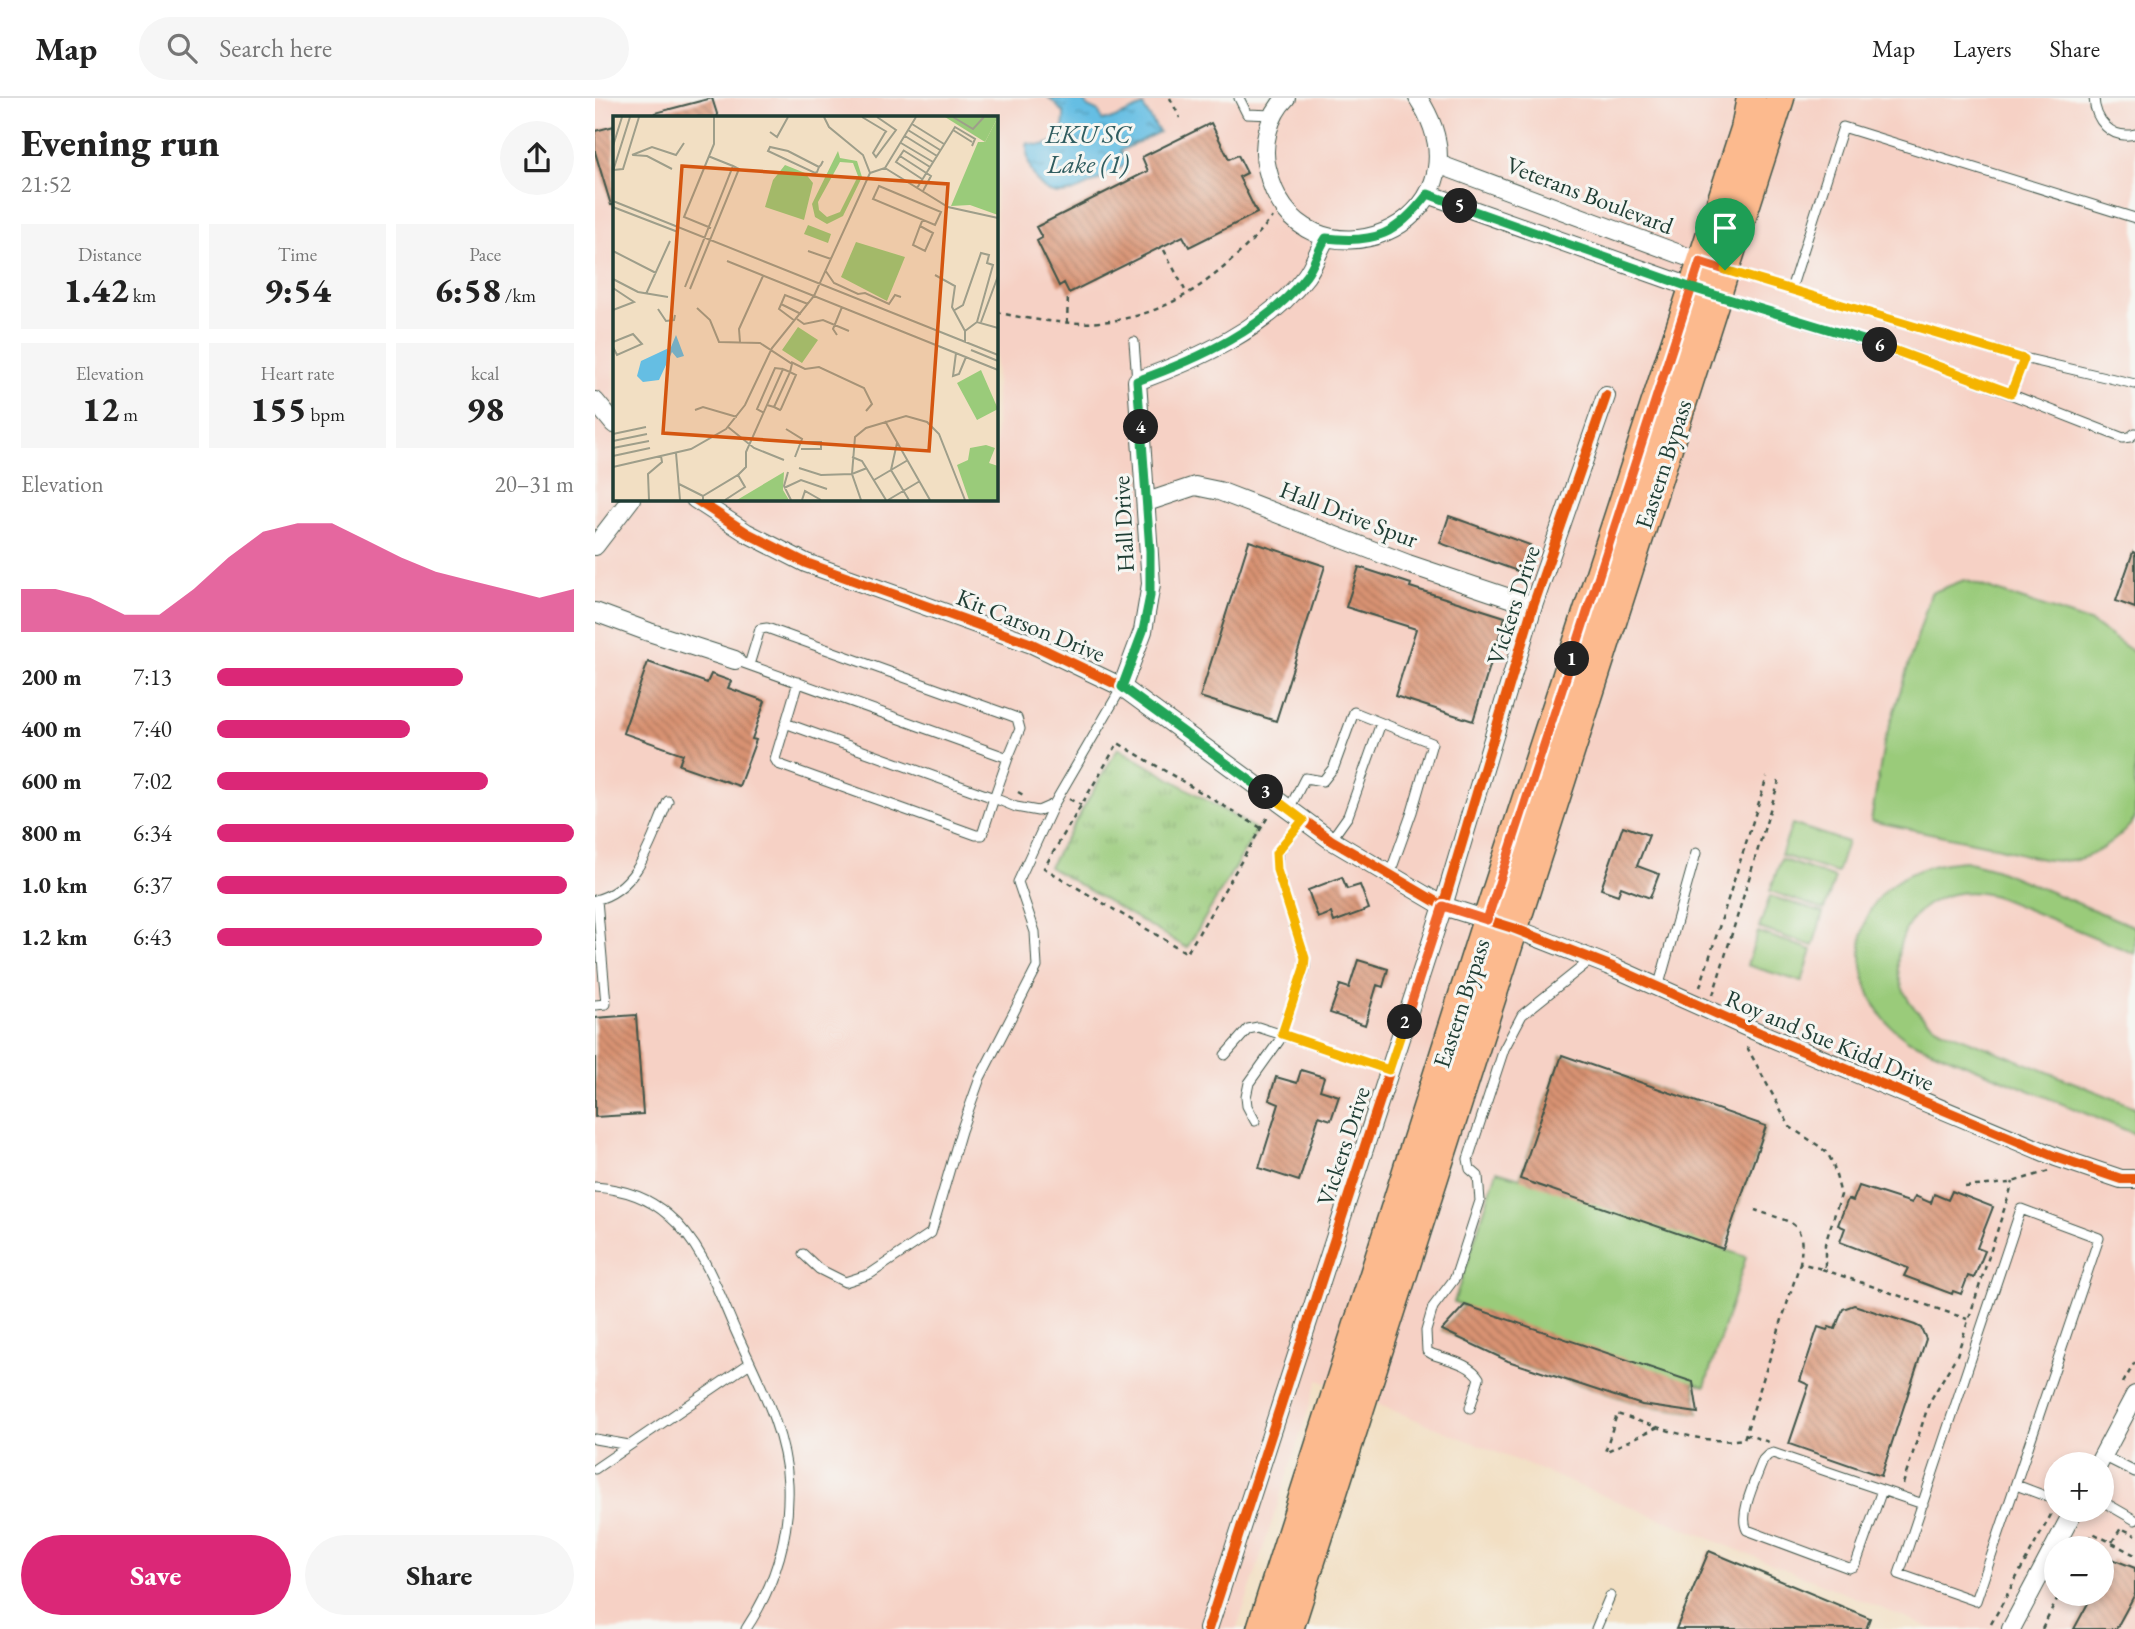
<!DOCTYPE html>
<meta charset="utf-8">
<style>
:root{--surface:#fff;--page:#f6f6f6;--text:#222;--muted:#767676;--line:#e0e0e0;--accent:#db2777}
body{margin:0;font-family:"EB Garamond",serif;background:var(--page);color:var(--text);height:100vh;display:flex;flex-direction:column;font-size:26px;white-space:nowrap}
*{box-sizing:border-box;margin:0}
p{font-size:23px;color:var(--muted)}
.icon{flex:none;width:38px;height:38px;fill:none;stroke:currentColor;stroke-width:2;stroke-linecap:round;stroke-linejoin:round}
.map{position:relative;flex:1;overflow:hidden}
.side{display:flex;flex-direction:column;background:var(--surface);width:595px}
.side>*{flex:none}
.buttons{position:absolute;left:1449px;top:1354px;display:grid;gap:14px}
.buttons a{display:grid;place-items:center;width:70px;height:70px;border-radius:50%;background:var(--surface);box-shadow:0 4px 10px #0003;font-size:35px}
.pin{position:absolute;display:grid;place-items:center;width:60px;height:60px;color:#fff;margin:-72px -30px;border-radius:50% 50% 50% 0;rotate:-45deg;box-shadow:0 0 7px #0007}
.pin .icon{rotate:45deg}
.km{position:absolute;width:35px;height:35px;margin:-18px;border-radius:50%;background:#222;color:#fff;font-size:19px;line-height:35px;text-align:center}
.round{display:grid;place-items:center;flex:none;width:74px;height:74px;border-radius:37px;background:var(--page)}
.overview{display:flex;align-items:center;justify-content:space-between;height:119px;padding:0 21px}
h1{font-size:38px;font-weight:800;line-height:52px}
.stats{display:grid;grid-template-columns:repeat(3,1fr);gap:10px;height:119px;padding:7px 21px}
.stats div{display:grid;align-content:center;border-radius:0px;background:var(--page);text-align:center}
.stats b{font-size:35px;font-weight:800}
.stats small{font-size:19px;font-weight:400}
.stats p{font-size:19px}
.chart{height:196px;padding:14px 21px}
.chart p{display:flex;justify-content:space-between}
.chart svg{width:100%;height:126px;margin-top:7px;fill:var(--accent);opacity:.7}
.primary-button{display:flex;gap:14px;margin-top:auto;padding:14px 21px}
.primary-button a{flex:1;height:80px;border-radius:42px;background:var(--accent);color:#fff;font-size:28px;font-weight:800;line-height:80px;text-align:center}
.primary-button a+a{background:var(--page);color:var(--text)}
ul{padding:0 21px;list-style:none;font-size:23px}
li{display:grid;grid-template-columns:112px 84px 1fr;align-items:center;height:52px}
li i{height:18px;border-radius:9px;background:var(--accent)}
header{display:flex;align-items:center;gap:42px;box-sizing:border-box;height:98px;padding:0 35px;background:var(--surface);border-bottom:2px solid var(--line)}
header strong{font-size:33px}
nav{display:flex;gap:38px;margin-inline-start:auto;font-size:24px}
.search{width:490px;height:63px;background:var(--page);display:flex;align-items:center;gap:18px;box-sizing:border-box;padding:0 24px;border-radius:38px;color:var(--muted);font-size:26px}
main{display:flex;flex:1;min-height:0}
.map>svg:first-child{display:block}
.built{fill:#f6d1c5;fill-rule:evenodd}
.grass{fill:#9acb7a;stroke:#5c8457;stroke-width:2}
.park{fill:url(#park-tufts);stroke:#5c8457;stroke-width:2}
.water{fill:url(#water-ripples);stroke:#427e8c;stroke-width:2}
.building{fill:url(#building-back-hatch)}
.lines{fill:none;stroke-linecap:round;stroke-linejoin:round}
.service-casing{stroke:#3f5549;stroke-width:11}
.minor-casing{stroke:#3f5549;stroke-width:20}
.primary-casing{stroke:#3f5549;stroke-width:31}
.path{stroke:#3f5549;stroke-width:2.5;stroke-dasharray:5 5;stroke-linecap:butt}
.service{stroke:#fff;stroke-width:9}
.minor{stroke:#fff;stroke-width:18}
.primary{stroke:#fcba8e;stroke-width:28}
.cycleway-casing{stroke:#f6f6f2;stroke-width:15}
.cycleway{stroke:#e8590c;stroke-width:10}
.split-1-casing{stroke:#fff;stroke-width:14}
.split-2-casing{stroke:#fff;stroke-width:14}
.split-3-casing{stroke:#fff;stroke-width:14}
.split-4-casing{stroke:#fff;stroke-width:14}
.split-5-casing{stroke:#fff;stroke-width:14}
.split-6-casing{stroke:#fff;stroke-width:14}
.split-7-casing{stroke:#fff;stroke-width:14}
.split-1{stroke:#f0652b;stroke-width:9}
.split-2{stroke:#f0652b;stroke-width:9}
.split-3{stroke:#f5b400;stroke-width:9}
.split-4{stroke:#22a559;stroke-width:9}
.split-5{stroke:#22a559;stroke-width:9}
.split-6{stroke:#22a559;stroke-width:9}
.split-7{stroke:#f5b400;stroke-width:9}
.labels{text-anchor:middle;dominant-baseline:central;stroke-width:6;stroke-linejoin:round;paint-order:stroke}
.street-label{font-size:24px;fill:#1f3d34;stroke:#f6f6f2}
.water-label{font-size:26px;font-style:italic;fill:#305d60;stroke:#f6f6f2}
.inset-road{fill:none;stroke:#9e9e8a;stroke-width:2}
.view{fill:#d45610;fill-opacity:0.15;stroke:#d45610;stroke-width:3.5}
.inset-edge{fill:none;stroke:#1f3d34;stroke-width:3.5}
</style>
<header>
<strong>Map</strong>
<div class="search"><svg class="icon" aria-label="search" viewBox="0 0 24 24"><circle cx="10" cy="10" r="6"/><path d="M15 15l6 6"/></svg>Search here</div>
<nav><a>Map</a><a>Layers</a><a>Share</a></nav>
</header>
<main>
<section class="side">
<div class="overview"><div><h1>Evening run</h1><p>21:52</p></div><a class="round"><svg class="icon" aria-label="share" viewBox="0 0 24 24"><path d="M12 15V3M7 8l5-5 5 5M5 13v7h14v-7"/></svg></a></div>
<div class="stats">
<div><p>Distance</p><b>1.42<small> km</small></b></div>
<div><p>Time</p><b>9:54</b></div>
<div><p>Pace</p><b>6:58<small> /km</small></b></div>
</div>
<div class="stats">
<div><p>Elevation</p><b>12<small> m</small></b></div>
<div><p>Heart rate</p><b>155<small> bpm</small></b></div>
<div><p>kcal</p><b>98</b></div>
</div>
<div class="chart"><p><span>Elevation</span>20–31 m</p>
<svg viewBox="0 0 160 44" preserveAspectRatio="none"><path d="M0 44V29L10 29L20 32L30 38L40 38L50 29L60 18L70 9L80 6L90 6L100 12L110 18L120 23L130 26L140 29L150 32L160 29V44z"/></svg>
</div>
<ul>
<li><b>200 m</b>7:13<i style="width:69%"></i></li>
<li><b>400 m</b>7:40<i style="width:54%"></i></li>
<li><b>600 m</b>7:02<i style="width:76%"></i></li>
<li><b>800 m</b>6:34<i style="width:100%"></i></li>
<li><b>1.0 km</b>6:37<i style="width:98%"></i></li>
<li><b>1.2 km</b>6:43<i style="width:91%"></i></li>
</ul>
<div class="primary-button"><a>Save</a><a>Share</a></div>
</section>
<div class="map">
<svg width="1540" height="1531" viewBox="0 0 1540 1531">
<defs>
<pattern id="park-tufts" width="24" height="20" patternUnits="userSpaceOnUse" patternTransform="scale(1.75)"><rect width="24" height="20" fill="#9acb7a"/><path d="M3 7l-1-3M5 7V3M7 7l1-3M15 17l-1-3M17 17v-4M19 17l1-3" fill="none" stroke="#7da665"/></pattern>
<pattern id="water-ripples" width="26" height="14" patternUnits="userSpaceOnUse" patternTransform="scale(1.75)"><rect width="26" height="14" fill="#65bee3"/><path d="M2 4q2-2 4 0t4 0M15 11q2-2 4 0t4 0" fill="none" stroke="#539cb9"/></pattern>
<pattern id="building-back-hatch" width="6" height="6" patternUnits="userSpaceOnUse" patternTransform="scale(1.75)"><rect width="6" height="6" fill="#d89272"/><path d="M-1 5l2 2M0 0l6 6M5-1l2 2" fill="none" stroke="#af785e"/></pattern>
</defs>
<rect width="100%" height="100%" fill="#f6f6f2"/>
<filter id="ink" filterUnits="userSpaceOnUse"><feTurbulence type="fractalNoise" baseFrequency=".0143" numOctaves="2"/><feDisplacementMap in="SourceGraphic" scale="14" xChannelSelector="R" yChannelSelector="G"/><feConvolveMatrix kernelMatrix="1 2 1 2 8 2 1 2 1" color-interpolation-filters="sRGB"/></filter>
<filter id="wash" filterUnits="userSpaceOnUse"><feTurbulence type="fractalNoise" baseFrequency=".00686" numOctaves="4" result="noise"/><feDisplacementMap in="SourceGraphic" scale="28" xChannelSelector="R" yChannelSelector="G"/><feGaussianBlur stdDeviation="1.57" result="paint"/><feColorMatrix in="noise" values="0 0 0 0 0 0 0 0 0 0 0 0 0 0 0 0 0 1.4 0 .05"/><feComposite in="paint" operator="in"/></filter>
<g filter="url(#wash)">
<rect width="100%" height="100%" fill="#f2dfc3"/>
<path class="built" d="M0,0h1540v1531h-202l-615,-249 -81,249h-642zM19,19h382v382h-382zM1461,1367h46v45h-46zM1461,1451h46v45h-46z"/>
<path class="grass" d="M1369,482l128,43 43,30v166c-12,16 -37,36 -57,40 -30,7 -61,-8 -90,-14 -39,-8 -78,-16 -117,-24l13,-78 47,-150z
M1197,726l55,18 -10,31 -56,-18z
M1186,761l54,19 -11,32 -54,-19z
M1370,763l30,8 140,58v27l-140,-58c-92,-26 -137,91 -52,134l192,77v27l-227,-94c-8,-6 -18,-13 -24,-21 -30,-40 -35,-104 10,-136 22,-15 45,-20 71,-22z
M1175,798l53,17 -10,33 -54,-18z
M1163,834l54,18 -10,32 -55,-17z
M967,957l204,71 -43,123 23,8 -41,129 -11,-3 4,30 -56,-8 -134,-44 -66,-31 22,-24 -10,-4 43,-131 23,7z"/>
<path class="park" d="M523,650l139,82 -70,118 -138,-81z"/>
<path class="water" d="M454,0h33l6,9 11,5 3,8h8l33,-14 16,26 -39,19 7,13c-18,9 -37,22 -56,28 -32,10 -45,-24 -44,-49 25,7 38,-5 37,-30z"/>
<g id="blocks">
<path class="building" d="M117,0l6,19h-62l-1,-4z
M616,25l18,36 9,-4 9,18 -8,4 18,36 -68,34 -6,-11 -114,57 -5,-10 -5,3 -22,-45 5,-3 -6,-11 112,-56 -6,-14z
M19,28v79h-3l-16,-53v-21z
M854,418l81,29 -10,27 -80,-29z
M654,443l76,25 -49,155 -76,-24z
M1538,454l2,1v55l-19,-7z
M764,469l52,17 -1,3 95,30 -32,104 -78,-25 21,-67 -70,-22z
M53,564l59,21 4,-9 20,7 -3,7 37,13 -13,38 4,1 -17,46 -60,-21 4,-11 -60,-21z
M1028,728l26,9 -12,31 22,8 -9,24 -29,-11 -3,8 -17,-6z
M747,779l5,12 13,-4 9,24 -35,13 -3,-9 -13,5 -10,-28z
M763,862l30,9 -5,18 -6,-2 -12,40 -35,-12 10,-28 9,3z
M41,917l7,99 -48,3v-99z
M967,957l204,71 -43,123 -203,-70z
M706,972l23,7 -4,13 19,6 -8,24 -12,-4 -20,65 -40,-13 20,-64 -10,-4 7,-23 21,6z
M1264,1088l53,17 3,-7 16,7 3,-9 14,6 4,-9 41,16 -16,41 8,3 -11,27 -6,-2 -7,18 -8,-3 -1,3 -48,-18 4,-8 -68,-26 5,-14 -7,-3 10,-26 5,2z
M870,1207l228,77 5,31 -56,-8 -134,-44 -66,-31z
M1259,1207l61,20 6,3 5,11 -45,137 -92,-32 20,-59 -9,-4 18,-54 9,3 2,-3 6,2 8,-20z
M1114,1453l161,67 -4,11h-190z
M1517,1461l23,9v26l-19,35h-42l19,-35h9v-16z"/>
</g>
</g>
<g filter="url(#ink)">
<use href="#blocks" fill-opacity="0" stroke="#3f5549" stroke-width="2"/>
<g class="lines">
<g class="service-casing">
<path id="service" d="M644,0l8,16 26,1
M1499,0c1,22 17,42 41,36
M1134,173l273,82 133,31
M1196,191l52,-162 292,91
M1124,198l196,61 208,81 7,-1 5,-4
M539,244l3,39
M1416,295l13,-34
M140,562l273,98 -14,40 22,9 22,4 16,-7 68,-117
M154,567l11,-36 7,-1 242,87 8,3 3,11 -12,29
M190,625l209,75 -12,37h-6l-198,-71 -3,-5 23,-77
M694,711l16,-31 18,3 11,-14 20,-55 78,31 -20,69 -23,64
M736,742l17,-24 33,-93
M0,802c45,-11 56,-61 73,-99
M1063,890l38,-135
M0,907l11,-1 -9,-104
M630,957l23,-26 10,-2 132,43
M660,1023l-8,-15 -1,-9 3,-14 30,-42 26,-73v-10l-28,-88v-17l26,-33
M0,1089c27,2 53,10 73,28 35,29 51,79 69,119 21,47 49,97 51,150 2,53 -13,101 -42,145
M1426,1111l78,29 -123,363 -77,-27z
M208,1156l16,15 26,13 25,-8 61,-41 30,-102 19,-53 57,-111 -2,-35 -17,-50 36,-78
M875,1310l9,-30c-9,-15 -31,-18 -47,-24l-5,-3 -1,-20 7,-24 22,-29 25,-77 -2,-25 -8,-7 -2,-10 36,-110 18,-34 70,-56
M0,1341l34,6
M1508,1358l32,16
M0,1371l155,-106
M1421,1387l40,15
M1287,1392l-25,71 -3,5 -5,2 -102,-38c-9,-16 10,-53 16,-70l5,-5 5,-2 150,51
M1507,1403l33,19
M1001,1531l14,-33"/>
</g>
<g class="minor-casing">
<path id="minor" d="M691,0c-17,17 -25,47 -19,70 30,137 234,57 151,-70
M843,66l271,101
M833,96l274,97
M0,303l19,23
M100,401l52,34 59,30 226,81 90,43 209,153 112,66 70,22 102,40 145,65 296,124 65,22h14
M552,404l48,-16 24,5 189,73 125,42
M0,448l36,-47
M0,514l54,20 86,28
M527,589l21,-56 8,-47 -14,-203c61,-22 129,-52 169,-105 9,-12 12,-26 20,-38
M1503,1367l37,-70
M613,1531l235,-723 90,-300 73,-210
M1416,1531l63,-119"/>
</g>
<g class="primary-casing">
<path id="primary" d="M666,1531l226,-709 258,-791 6,-31
M694,1531l491,-1531"/>
</g>
<path class="path" d="M575,0l10,20
M569,152l23,44
M401,214c124,29 195,1 277,-95
M472,226l1,-29
M423,694l7,4
M474,701l12,6
M666,730l-143,-85 -74,125 143,85 74,-125 8,-13
M1105,889l67,-210
M1118,897l66,-214
M1152,949l43,80 29,19 9,8 5,10 8,31 -16,49v23l-3,2 -22,-6c7,-44 -9,-40 -45,-53
M1370,1089l44,-4 40,-12
M1227,1171l145,50
M1528,1285l12,-21
M1063,1329l-53,25 12,-38c39,12 85,32 127,25l56,-176
M1150,1336l24,8
M1308,1386l26,-81 28,-48 56,-173
M1517,1444l9,-14 14,7
M1489,1451l9,-16 42,22
M1396,1526l62,-113
M1447,1531l18,-35"/>
<use href="#service" class="service"/>
<use href="#minor" class="minor"/>
<use href="#primary" class="primary"/>
<g class="cycleway-casing">
<path id="cycleway" d="M100,401l52,34 59,30 226,81 90,43 209,153 112,66 70,22 102,40 145,65 296,124 65,22h14
M613,1531l235,-723 90,-300 73,-210"/>
</g>
<use href="#cycleway" class="cycleway"/>
</g>
</g>
<g class="lines" filter="url(#ink)">
<g class="split-1-casing">
<path id="split-1" d="M977,561l128,-397 25,8"/>
</g>
<g class="split-2-casing">
<path id="split-2" d="M810,924l38,-116 44,14 85,-261"/>
</g>
<g class="split-3-casing">
<path id="split-3" d="M671,694l37,28 -27,33 1,17 28,88 -1,10 -22,66 107,36 16,-48"/>
</g>
<g class="split-4-casing">
<path id="split-4" d="M546,329l9,124v45l-7,35 -21,56 144,105"/>
</g>
<g class="split-5-casing">
<path id="split-5" d="M546,329l-4,-46c61,-22 129,-52 169,-105 9,-12 12,-26 20,-38 50,6 71,-4 102,-44l32,12"/>
</g>
<g class="split-6-casing">
<path id="split-6" d="M865,108l232,82 188,57"/>
</g>
<g class="split-7-casing">
<path id="split-7" d="M1130,172l299,89 -13,34 -131,-48"/>
</g>
<use href="#split-1" class="split-1"/>
<use href="#split-2" class="split-2"/>
<use href="#split-3" class="split-3"/>
<use href="#split-4" class="split-4"/>
<use href="#split-5" class="split-5"/>
<use href="#split-6" class="split-6"/>
<use href="#split-7" class="split-7"/>
</g>
<g class="labels">
<g class="street-label">
<text transform="translate(995 97) rotate(21)">Veterans Boulevard</text>
<text transform="translate(1068 366) rotate(-72)">Eastern Bypass</text>
<text transform="translate(754 416) rotate(21)">Hall Drive Spur</text>
<text transform="translate(528 426) rotate(-93)">Hall Drive</text>
<text transform="translate(918 507) rotate(-72)">Vickers Drive</text>
<text transform="translate(436 527) rotate(22)">Kit Carson Drive</text>
<text transform="translate(866 905) rotate(-72)">Eastern Bypass</text>
<text transform="translate(1235 942) rotate(23)">Roy and Sue Kidd Drive</text>
<text transform="translate(748 1048) rotate(-72)">Vickers Drive</text>
</g>
<g class="water-label">
<text x="493" y="36">EKU SC<tspan x="493" dy="30">Lake (1)</tspan></text>
</g>
</g>
<g transform="translate(18 18)">
<rect width="385" height="385" fill="#f2dfc3"/>
<path d="M225,35l2,7 17,3 5,16 -19,39 -16,8 -12,-7 -3,-13zM227,46l13,1 5,13 -18,36 -13,5 -8,-7 -1,-8zM172,49l20,8 8,10 -9,37 -39,-13 8,-27zM195,109l23,9 -3,9 -24,-9zM243,126l49,15 -18,44 -46,-24zM368,254l17,39 -21,11 -20,-37zM373,329l9,3 -6,15 9,3v34h-29l-12,-35 11,-5 2,-12z" fill="#9acb7a" fill-rule="evenodd"/>
<path d="M332,1h53l-13,25z" fill="#9acb7a"/>
<path d="M385,1v98l-28,-10 -19,1 27,-64h7zM185,211l20,13 -16,23 -20,-13zM171,356l-1,18 6,10h-52z" fill="#9acb7a"/>
<path d="M63,219l8,21 -7,2 -5,-6 -13,28 -16,2 -6,-6 4,-15 30,-14z" fill="#65bee3"/>
<path class="inset-road" d="M249,1l25,15M264,1l19,13 -20,27 -3,-4 13,-22M340,1l20,12 11,-12M299,8l32,20M295,14l32,20M340,14l19,12M157,16l7,5 11,-20M292,20l32,20M288,27l32,19M0,30l9,-29M290,34l27,17M291,34l-8,12 26,17M19,39l20,-8 24,8 8,-12M20,39l14,1 25,13M95,40l25,10M287,40l31,20 -8,15M206,51l-31,-16 -18,-4 -2,4 47,22 2,-1 2,-5 2,-2 2,-4M272,52l63,39 50,11M0,54l10,-1 16,-52M0,55l17,-54M257,57l15,-5 31,-51M266,70l62,26 -6,13 -62,-26zM304,72l38,-61 20,12 -3,7M0,85l385,154M0,91l65,25M307,110l13,7 -8,18 -12,-6 7,-19 3,-7M98,112l-27,-11 30,-73v-27M0,135l43,22M195,135l23,8M114,145l271,109M212,154l9,13 24,11 7,-1 24,11 6,-9 6,2M322,159l20,11 -3,21 13,24v11M0,163l25,13 30,5M72,171l48,-121 6,3 -49,120M0,172l21,14 -21,8M33,178l24,-53M168,188l20,10M84,192l13,12 9,22 41,1 32,21 -2,8 -7,-3 -37,83v15l-8,8M45,193l8,12 8,-1 1,-5M340,195l10,-6 18,-52 8,2 -2,8 6,2 -16,57M184,203l7,5 19,-4 26,11M182,205l-16,-12 6,-14 23,9M368,206l17,-46M352,215l12,-9 21,6M224,219l-4,-6 9,-22M0,226l20,-8 9,10 -25,11 -4,-8M127,226l-1,-13 24,-53M358,234l27,11M343,237l-3,23 6,-2 7,-17M178,246l14,7 14,-2 45,21 8,16 -6,7M154,289l7,2 6,3 1,-1 15,-34 -6,-3 -16,35M82,294l8,-3 34,10M151,297l-7,-4 18,-41 8,1M272,305l45,79M115,311l26,21 30,12M173,313l16,10 -7,18M0,318l33,-7M0,325l34,-7M284,327l-6,27 18,30M0,332l36,-7M188,333h20v-7h-18M63,337l4,47M0,340l37,-8M239,341l10,4 24,39M0,351l78,-18 35,-20 19,-24 27,-57 42,-52 56,-123 -7,-18 -34,-28 -5,-10M186,352l22,7 31,-1 15,-6M175,356l-4,14 7,14M261,364l34,-20M66,368l24,12M171,372l17,-8 26,9M36,384l-1,-26 14,-12 -1,-6M90,384v-4l35,-21 7,12 -20,13M189,384l3,-9 16,9M248,384l-9,-26 3,-37 11,-9 40,-12 21,6 12,12 26,66M275,384l32,-19"/>
<path class="view" d="M69,50l266,18 -19,267 -266,-18z"/>
<rect width="385" height="385" class="inset-edge"/>
</g>
</svg>
<div class="buttons">
<a>+</a>
<a>−</a>
</div>
<div class="pin" style="left:1130px;top:172px;background:#1e9e55"><svg class="icon" aria-label="arrive" viewBox="0 0 24 24"><path d="M6 21V4h12l-3 4 3 4H6"/></svg></div>
<b class="km" style="left:977px;top:561px">1</b>
<b class="km" style="left:810px;top:924px">2</b>
<b class="km" style="left:671px;top:694px">3</b>
<b class="km" style="left:546px;top:329px">4</b>
<b class="km" style="left:865px;top:108px">5</b>
<b class="km" style="left:1285px;top:247px">6</b>
</div>
</main>
